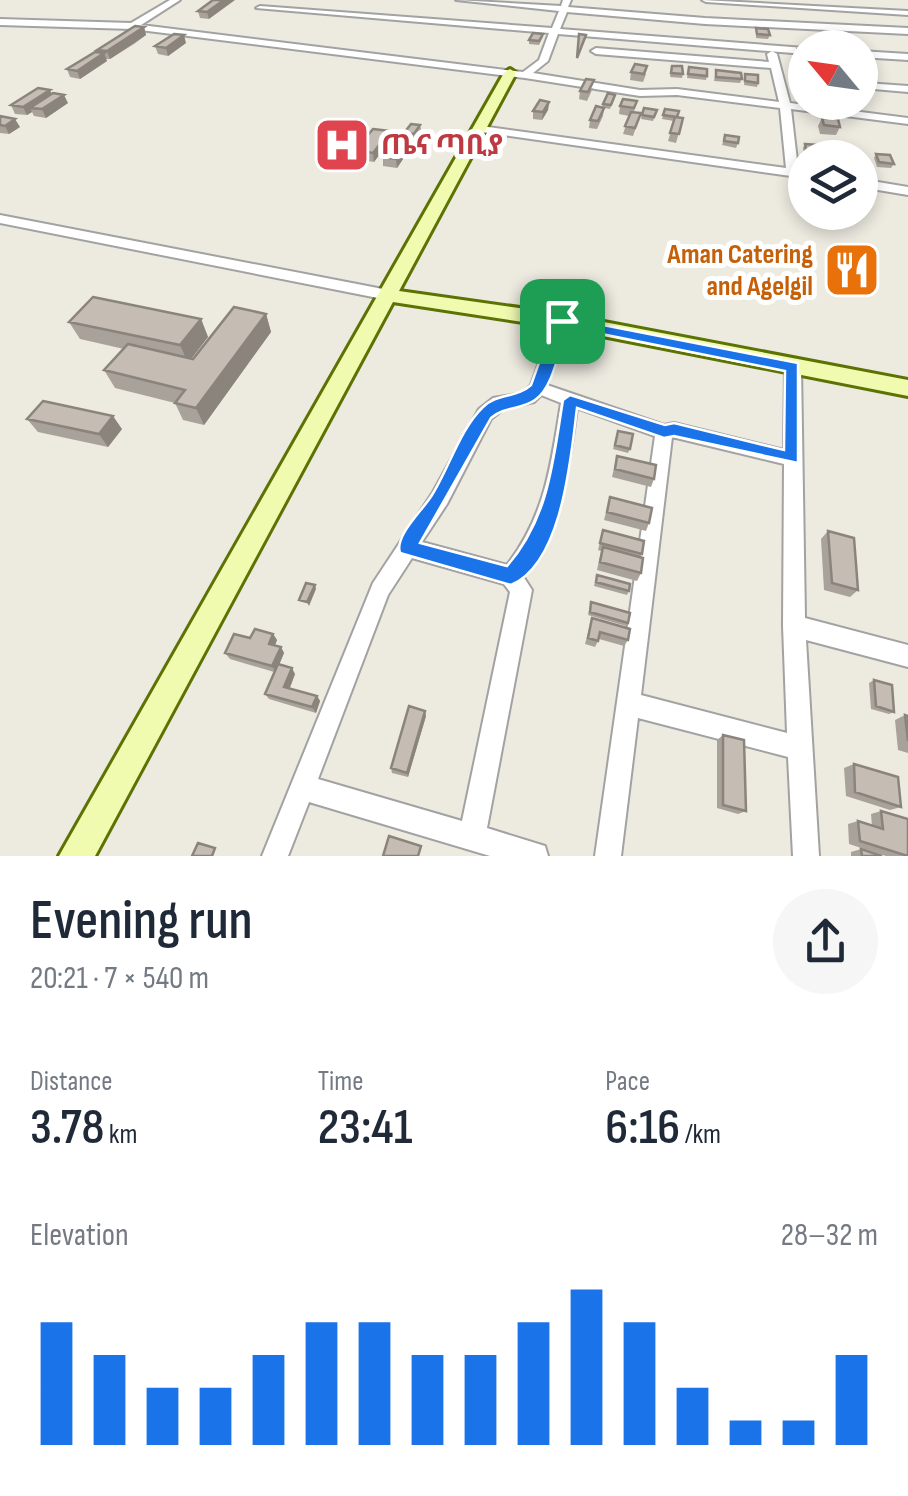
<!DOCTYPE html>
<meta charset="utf-8">
<style>
:root{--surface:#fff;--page:#f6f6f7;--text:#1f2937;--muted:#747a83;--accent:#1a73e8}
body{margin:0;font-family:"Sofia Sans Condensed","Noto Sans Ethiopic",sans-serif;background:var(--page);color:var(--text);height:100vh;display:flex;flex-direction:column;font-size:38px;white-space:nowrap}
*{box-sizing:border-box;margin:0}
p{font-size:32px;color:var(--muted)}
.icon{flex:none;width:55px;height:55px;fill:none;stroke:currentColor;stroke-width:2;stroke-linecap:round;stroke-linejoin:round}
.map{position:relative;height:856px;overflow:hidden}
.side{display:flex;flex-direction:column;background:var(--surface);flex:1}
.side>*{flex:none}
.needle{width:65px;rotate:299deg}
.tools{position:absolute;left:788px;top:30px;display:grid;gap:20px}
.tools a{display:grid;place-items:center;width:90px;height:90px;border-radius:50%;background:var(--surface);box-shadow:0 5px 15px #0003;font-size:50px}
.pin{position:absolute;display:grid;place-items:center;width:85px;height:85px;color:#fff;margin:-42px;border-radius:20px;box-shadow:0 5px 15px #0006}
.round{display:grid;place-items:center;flex:none;width:105px;height:105px;border-radius:52px;background:var(--page)}
.summary{display:flex;align-items:center;justify-content:space-between;height:170px;padding:0 30px}
h1{font-size:55px;font-weight:600;line-height:75px}
.stats{display:grid;grid-template-columns:repeat(3,1fr);gap:15px;height:170px;padding:10px 30px}
.stats div{display:grid;align-content:center}
.stats b{font-size:50px;font-weight:600}
.stats small{font-size:28px;font-weight:400}
.stats p{font-size:28px}
.chart{height:280px;padding:20px 30px}
.chart p{display:flex;justify-content:space-between}
.chart svg{width:100%;height:180px;margin-top:10px;stroke:var(--accent);stroke-width:6}
.map>svg:first-child{display:block}
.lines{fill:none;stroke-linecap:round;stroke-linejoin:round}
.street-casing{stroke:#a2a2a2;stroke-width:4}
.secondary-casing{stroke:#5c7202;stroke-width:6}
.street{fill:#fff;fill-rule:evenodd}
.secondary{fill:#f0fbb0;fill-rule:evenodd}
.wall{fill:#a9a29a}
.shaded-wall{fill:#8a847d}
.building{fill:#c5bcb3;stroke:#8a847d;stroke-width:2.5}
.route{fill:#1a73e8;stroke:#fff;stroke-width:2.5;fill-rule:evenodd}
.labels{text-anchor:middle;dominant-baseline:central;stroke-width:10;stroke-linejoin:round;paint-order:stroke}
.far-health-label{font-size:28px;font-weight:bold;fill:#be3a42;stroke:#fff;text-anchor:start}
.far-food-label{font-size:28px;font-weight:bold;fill:#c56008;stroke:#fff;text-anchor:end}
</style>
<div class="map">
<svg width="908" height="856" viewBox="0 0 908 856">
<rect width="100%" height="100%" fill="#edeae0"/>
<g class="lines">
<g class="street-casing">
<path id="street" d="M170,0h10l-39,25 382,47 16,-12 10,-27 -293,-25 4,-2 292,22 7,-17 -103,-11 105,6 2,-6h8l-3,7 137,11 203,10v6l-203,-10 -138,-12 -7,17 245,19v6l-247,-20 -10,27 -15,12 107,17 37,-1 102,13 -8,-34 -175,-14 -5,-3 5,-3 173,14 -2,-8 5,-3 5,3 13,49 118,15v6l-117,-15 7,60 7,1v8l-324,-46 -5,-3 5,-3 305,42 -6,-60 -103,-13 -37,1 -115,-18 -393,-49 -132,-4v-6l131,4z
M702,0l206,11v4l-202,-13z
M860,51l48,3v6l-48,-3z
M866,83l42,3v6l-46,-4v-4z
M860,179l48,8v8l-48,-8z
M0,215l388,75 7,5 -7,5 -388,-77z
M562,316l8,5 -23,64 117,40 10,-2 110,27 1,-83 8,-6 8,6 4,251 103,27v22l-102,-27 13,216h-26l-5,-99 -150,-39 -17,138h-26l60,-420 -78,-28c-8,62 -16,117 -54,168l9,14 -45,238 58,18 3,10h-58l-181,-54 -21,54h-26l111,-273 60,-91 46,-83 14,-11 30,-5 8,-8 23,-64zM541,395l20,8c-10,61 -15,111 -54,162l-85,-23 25,-38 44,-85 13,-10 30,-7zM672,437l112,27 -1,162 4,107 -146,-38zM412,558l92,26 6,8 -48,229 -144,-42 70,-184z"/>
</g>
<g class="secondary-casing">
<path id="secondary" d="M510,69l6,4 -117,218 163,23 346,66v16l-346,-68 -169,-26 -298,554h-36l445,-783z"/>
</g>
<use href="#street" class="street"/>
<use href="#secondary" class="secondary"/>
</g>
<path class="wall" d="M213,0l-4,19 -9,-1 -2,-7z
M144,27l2,8 -12,9 -24,15h-4l1,2 -27,18 -10,-2 -3,-8 31,-17 -1,-2z
M756,28l14,7 -2,4 -12,-1z
M543,37l-4,8 -10,-1v-4z
M186,43l-18,13 -10,-2 -3,-8z
M798,49h7v18l-9,-14z
M672,66l11,8 -1,4 -12,-1z
M716,70l26,9 -2,4 -26,-2z
M688,71l19,5 -1,4 -19,-2z
M631,72l15,2 -3,8 -13,-2z
M745,74l13,9 -1,4 -13,-2z
M593,88l-6,13 -8,-2 1,-8z
M50,90l1,4 17,9 -22,15 -12,-2 -2,-4 -5,3 -12,-1 -4,-9z
M615,95l-5,14 -6,-1 -1,8 -6,13 -8,-1 1,-8 12,-13 1,-3z
M637,101l-3,11 7,1 -8,23 -10,-2 6,-18 -10,-2 1,-8z
M549,102l-1,8 -6,10 -9,-1v-8z
M644,108l13,2 -4,11 -12,-2z
M665,109l12,8 6,1 -7,25 -8,-2 6,-20 -12,-2z
M0,116l20,11 -11,7 -9,-1z
M822,118l18,9 -4,8 -16,-1 -2,-8z
M420,125l1,4 -7,9 -10,-1v-4z
M414,139v4l-5,7h-2v3l-10,15 -14,-2v-9l14,-14z
M724,139l14,4 -2,5 -14,-3z
M390,140l-16,22 -18,-3 -1,-9z
M805,144l16,8 -2,4 -15,-2 -1,-6z
M824,146l18,8 -2,4 -16,-1 -2,-6z
M876,154l18,10 -3,4 -14,-1 -3,-9z
M266,314l5,18 -67,93 -21,-5 -8,-17 -60,-15 -11,-18 20,-21 -44,-10 -11,-17 132,-3 7,18 -17,22h2z
M27,419l95,10 -14,18 -70,-15z
M618,431l12,18 -2,4 -15,-4z
M617,456l37,23 -3,8 -39,-10z
M610,497l39,26 -3,8 -42,-11z
M603,530l39,24 -2,4 1,15 -4,8 -40,-11 4,-19 -3,-1z
M828,531l30,59 -8,7 -26,-7 -3,-51z
M596,578l33,13 -2,4 -33,-9z
M591,602l37,21 -2,3 -38,-11z
M592,618l36,22 -4,6 -25,-7 -4,8 -10,-3z
M273,634l4,6 -2,5 6,2 3,6 -5,12 16,9 -5,14 27,8 3,5 -4,12 -47,-14 -4,-5 9,-22 -44,-13 -5,-6 25,-15z
M874,680l20,32 -5,2 -18,-5 -2,-26z
M905,715l3,1v37l-10,-3 -3,-30z
M426,716l-18,61 -16,-4 -1,-5z
M723,735l23,76 -8,3 -21,-6v-68z
M854,764l47,43 -11,3 -44,-14 -2,-28z
M881,811l27,45h-22l-37,-12 -1,-20 10,-3 14,5 -1,-12z
M861,849l21,7h-31v-4z"/>
<path class="shaded-wall" d="M224,0h11l-26,19 -2,-7z
M144,27l2,8 -36,24 -3,-8z
M184,35l2,8 -18,13 -2,-8z
M104,53l3,8 -27,18 -3,-8z
M50,90l3,8 -23,10 2,4 -5,3 -4,-8z
M64,95l4,8 -22,15 -4,-9z
M549,102l-1,8 -6,10 1,-8z
M15,119l5,8 -11,7 -4,-8z
M390,131v9l-16,22 -1,-9z
M407,145v8l-10,15 -1,-9z
M266,314l5,18 -67,93 -8,-17z
M201,319l7,18 -20,26 -8,-18z
M113,416l9,13 -14,18 -9,-13z
M315,585l1,4 -7,17 -2,-4z
M273,634l4,6 -4,10 -4,-6z
M281,647l3,6 -8,19 -4,-6z
M292,668l3,6 -7,18 -4,-5z
M317,696l3,5 -4,12 -4,-6z
M425,711l1,5 -18,61 -1,-4z"/>
<path class="building" d="M213,0h11l-17,12 -9,-1z
M135,26l9,1 -37,24 -10,-1z
M756,28l12,1 2,6 -13,-1z
M533,33l10,1 -4,7 -10,-1z
M174,34l10,1 -18,13 -11,-2z
M579,34l7,1 -9,23z
M798,49h7v11z
M95,52l9,1 -27,18 -10,-2z
M635,64l12,2 -3,8 -13,-2z
M672,66h10l1,8 -12,-1z
M689,67l18,2v7l-19,-2z
M716,70l25,3 1,6 -26,-2z
M745,74l13,1v8l-13,-2z
M586,79l8,1 -6,12 -8,-1z
M38,88l12,2 -27,17 -12,-2z
M53,93l11,2 -22,14 -12,-1z
M608,93l7,2 -4,10 -8,-1z
M623,99l14,2 -3,7 -14,-2z
M540,100l9,2 -6,10 -10,-1z
M596,106l8,2 -6,13 -8,-1z
M644,108l13,2 -3,7 -12,-2z
M665,109l14,2 -2,6 -14,-2z
M631,112l10,1 -6,15 -10,-2z
M0,116l15,3 -10,7 -5,-1z
M675,117l8,1 -4,16 -9,-1z
M822,118l16,1 2,8 -16,-2z
M411,124l9,1 -6,9 -10,-1z
M373,129l17,2 -17,22 -18,-3z
M725,135l14,2 -1,6 -14,-2z
M401,137l13,2 -5,7 -12,-3z
M393,143l14,2 -11,14 -13,-2z
M805,144l14,1 2,7 -15,-2z
M824,146l15,2 3,6 -16,-1z
M876,154l14,1 4,9 -15,-2z
M93,297l108,22 -21,26 -111,-23z
M234,307l32,7 -70,94 -21,-5 10,-13 -81,-20 24,-26 65,15z
M43,401l70,15 -14,18 -72,-15z
M618,431l15,3 -3,15 -15,-4z
M617,456l39,9 -2,14 -39,-10z
M610,497l42,11 -3,15 -42,-11z
M603,530l41,11 -2,13 -42,-11z
M828,531l26,7 4,52 -26,-7z
M603,547l40,11 -2,15 -41,-11z
M597,575l33,9 -1,7 -33,-9z
M306,583l9,2 -8,17 -8,-2z
M591,602l39,11 -2,10 -38,-11z
M592,618l38,11 -2,11 -28,-8 -2,9 -10,-3z
M255,629l18,5 -4,10 12,3 -9,19 -47,-13 9,-19 16,4z
M278,664l14,4 -8,19 33,9 -5,11 -47,-13z
M874,680l18,5 2,27 -18,-6z
M409,706l16,5 -18,62 -16,-5z
M905,715l3,1v25z
M723,735l21,5 2,71 -23,-6z
M854,764l44,13 3,30 -46,-15z
M881,811l27,8v37l-48,-15 -2,-20 25,8z
M389,836l32,10 -3,10h-35z
M198,843l17,5 -3,8h-20z
M861,849l21,7h-20z"/>
<path class="route" d="M562,317l236,46v100l-124,-27 -10,2 -87,-30c-6,48 -14,155 -66,177l-111,-32c-6,-17 23,-43 32,-58 17,-27 28,-66 51,-88 14,-14 34,-9 48,-22l23,-64zM567,327l218,44 -1,79 -110,-27 -9,2 -95,-30 -7,5c-10,61 -14,118 -56,166l-87,-23 71,-125c14,-12 30,-8 44,-18 19,-13 24,-52 32,-73z"/>
<defs>
<g id="hospital-square" transform="scale(2.875)"><rect x="-9" y="-9" width="18" height="18" rx="4" fill="#e0444e" stroke="#fff"/><path d="M-5-5h3v3.5h4V-5h3V5h-3V1.5h-4V5h-3Z" fill="#fff"/></g>
<g id="restaurant-square" transform="scale(2.875)"><rect x="-9" y="-9" width="18" height="18" rx="4" fill="#e8710a" stroke="#fff"/><path d="M-5-6h1v4h1v-4h1v4h1v-4h1v5L-1.5 .5V6h-2V.5L-5-1ZM5-6V6H3V1.5H1.5Q1.5-4 5-6Z" fill="#fff"/></g>
</defs>
<g fill-rule="evenodd">
<use href="#hospital-square" x="342" y="145"/>
<use href="#restaurant-square" x="852" y="270"/>
</g>
<g class="labels">
<g class="far-health-label">
<text x="381" y="145">ጤና ጣቢያ</text>
</g>
<g class="far-food-label">
<text x="813" y="254">Aman Catering<tspan x="813" dy="32">and Agelgil</tspan></text>
</g>
</g>
</svg>
<div class="tools">
<a><svg class="needle" viewBox="-14 -14 28 28"><path d="M0-13l5 13h-10z" fill="#e53935"/><path d="M0 13l5-13h-10z" fill="#747a83"/></svg></a>
<a><svg class="icon" aria-label="layers" viewBox="0 0 24 24"><path d="M12 4l9 5-9 5-9-5zM3 14l9 5 9-5"/></svg></a>
</div>
<div class="pin" style="left:562px;top:321px;background:#1e9e55"><svg class="icon" aria-label="arrive" viewBox="0 0 24 24"><path d="M6 21V4h12l-3 4 3 4H6"/></svg></div>
</div>
<section class="side">
<div class="summary"><div><h1>Evening run</h1><p>20:21 · 7 × 540 m</p></div><a class="round"><svg class="icon" aria-label="share" viewBox="0 0 24 24"><path d="M12 15V3M7 8l5-5 5 5M5 13v7h14v-7"/></svg></a></div>
<div class="stats">
<div><p>Distance</p><b>3.78<small> km</small></b></div>
<div><p>Time</p><b>23:41</b></div>
<div><p>Pace</p><b>6:16<small> /km</small></b></div>
</div>
<div class="chart"><p><span>Elevation</span>28–32 m</p>
<svg viewBox="0 0 160 44" preserveAspectRatio="none"><path d="M5 44V14M15 44V22M25 44V30M35 44V30M45 44V22M55 44V14M65 44V14M75 44V22M85 44V22M95 44V14M105 44V6M115 44V14M125 44V30M135 44V38M145 44V38M155 44V22"/></svg>
</div>
</section>
